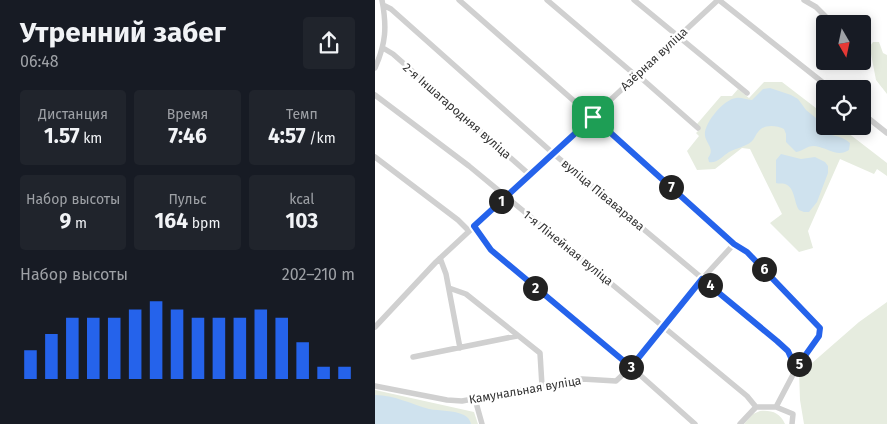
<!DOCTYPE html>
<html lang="ru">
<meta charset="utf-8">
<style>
:root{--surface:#171b24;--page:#20242c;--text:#f1f3f6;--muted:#9ea1a6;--accent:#2563eb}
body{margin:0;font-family:"Fira Sans",sans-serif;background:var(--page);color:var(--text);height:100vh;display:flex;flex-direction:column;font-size:19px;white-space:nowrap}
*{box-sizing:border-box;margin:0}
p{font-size:16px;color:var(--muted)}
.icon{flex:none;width:28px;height:28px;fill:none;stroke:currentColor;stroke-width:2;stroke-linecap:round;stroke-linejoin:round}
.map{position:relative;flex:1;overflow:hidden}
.drawer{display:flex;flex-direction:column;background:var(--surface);width:375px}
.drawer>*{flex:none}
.needle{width:32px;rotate:171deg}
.tools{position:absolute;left:441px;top:15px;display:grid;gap:10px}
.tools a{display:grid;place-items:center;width:55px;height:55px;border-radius:5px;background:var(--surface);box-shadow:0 2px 12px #0003;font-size:25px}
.pin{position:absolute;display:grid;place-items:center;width:42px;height:42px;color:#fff;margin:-21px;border-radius:10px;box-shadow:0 2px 8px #0006}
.km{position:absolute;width:25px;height:25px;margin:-12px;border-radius:50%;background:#222;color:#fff;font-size:14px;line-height:25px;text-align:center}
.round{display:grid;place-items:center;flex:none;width:52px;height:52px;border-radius:5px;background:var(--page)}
.head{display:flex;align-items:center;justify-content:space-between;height:85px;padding:0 20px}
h1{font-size:28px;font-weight:700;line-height:38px}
.stats{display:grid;grid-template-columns:repeat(3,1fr);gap:8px;height:85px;padding:5px 20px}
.stats div{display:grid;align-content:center;border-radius:5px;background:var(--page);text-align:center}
.stats b{font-size:21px;font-weight:700}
.stats small{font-size:14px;font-weight:400}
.stats p{font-size:14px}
.chart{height:140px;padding:10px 20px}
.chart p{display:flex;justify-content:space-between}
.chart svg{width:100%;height:90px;margin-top:5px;stroke:var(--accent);stroke-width:6}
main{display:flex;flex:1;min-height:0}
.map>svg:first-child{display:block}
.green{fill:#e6ecdf}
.water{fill:#cfe2ee}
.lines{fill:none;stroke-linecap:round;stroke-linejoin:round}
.minor{stroke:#d0d0d0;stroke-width:5.5}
.route-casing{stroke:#fff;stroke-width:10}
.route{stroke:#2563eb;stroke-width:6}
.labels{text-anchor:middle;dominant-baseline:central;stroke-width:5;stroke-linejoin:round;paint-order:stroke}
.street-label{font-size:12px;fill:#333;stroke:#fff}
</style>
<main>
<section class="drawer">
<div class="head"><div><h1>Утренний забег</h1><p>06:48</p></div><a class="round"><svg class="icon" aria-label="share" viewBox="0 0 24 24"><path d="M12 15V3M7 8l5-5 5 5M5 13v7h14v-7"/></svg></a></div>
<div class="stats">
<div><p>Дистанция</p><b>1.57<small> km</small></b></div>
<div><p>Время</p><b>7:46</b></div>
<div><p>Темп</p><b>4:57<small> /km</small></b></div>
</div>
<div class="stats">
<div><p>Набор высоты</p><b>9<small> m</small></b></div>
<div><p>Пульс</p><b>164<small> bpm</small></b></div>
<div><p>kcal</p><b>103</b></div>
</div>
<div class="chart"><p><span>Набор высоты</span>202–210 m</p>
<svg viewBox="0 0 160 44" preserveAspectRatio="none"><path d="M5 44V30M15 44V22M25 44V14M35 44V14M45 44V14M55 44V10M65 44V6M75 44V10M85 44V14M95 44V14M105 44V14M115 44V10M125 44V14M135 44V26M145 44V38M155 44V38"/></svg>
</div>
</section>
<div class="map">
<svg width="512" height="424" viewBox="0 0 512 424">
<rect width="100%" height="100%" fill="#fff"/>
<path class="green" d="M498,42h6l4,11 4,2v39l-11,-14 -6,-31v-3z
M389,82h18l43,33v11h14l48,37v13l-10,-7 -3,5 -34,-15 -32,72 5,17 -14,4 -29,-29 12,-9 -32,-65 -8,-1 -27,21 -18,1 -10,-19 12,-15 -3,-3 5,-5 -4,-4 24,-28h11l6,-7 11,9z
M512,302v122h-83l-4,-24 -1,-29 13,-8 47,-41z
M0,390l99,22 4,12h-103z
M385,411c12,-1 20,2 25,13h-41l9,-10z"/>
<path class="water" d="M395,88l21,7 7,4 8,11 10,8 3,11c9,8 22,5 31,14l-1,7c-12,8 -22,-3 -35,-4 -8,0 -11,5 -18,6l-10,-10v-8l-2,-5c-8,-4 -21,-5 -26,3 -3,3 -3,7 -7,10 -6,5 -15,6 -22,10 -6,4 -13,12 -20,10l-1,-4c7,-9 -1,-13 -3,-22 -2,-12 19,-37 31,-38 5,-1 10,2 16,2l11,-11z
M406,154l20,5 14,-2 10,5 3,4v7l-11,29 -8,10h-5l-5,-2c-5,-7 -4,-23 -14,-26 -3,-1 -6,0 -9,-1v-23z
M0,395c19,0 36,9 54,14 11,2 25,1 35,6 4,2 6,5 7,9h-96z"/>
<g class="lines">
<path class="minor" d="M84,0l131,115 144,129 13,8 73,75 -1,9 -22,31 -21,40h-20l-16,17
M172,0l87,74 6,3 58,51
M259,0l113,93
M344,0l112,89
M429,0l12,7 17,17
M8,5l8,4 164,146 222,186 11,10 5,11 4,5
M8,48l10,6 137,121
M0,68c11,-25 12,-41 7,-68
M0,95l94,71 278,230 9,11
M488,114l24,19
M0,157l83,63 11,11
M99,226l23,31 134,110 64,57
M65,258l6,16 14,74
M74,288l17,6 74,59 2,33
M0,327l61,-65 282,-262
M38,357l104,-21
M0,386l72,14 15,1 120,-22 34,2 15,-14 71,-88 32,-35
M100,399l7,25
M401,407l17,7 -1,10"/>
</g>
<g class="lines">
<g class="route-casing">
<path id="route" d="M218,117l141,127 13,8 73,76 -1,8 -22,31 -4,-5 -5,-11 -11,-10 -75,-62 -71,88 -140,-117 -17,-24z"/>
</g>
<use href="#route" class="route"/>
</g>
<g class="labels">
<g class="street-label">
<text transform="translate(279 59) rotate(-43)">Азёрная вуліца</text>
<text transform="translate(82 111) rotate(41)">2-я Іншагародняя вуліца</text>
<text transform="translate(228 195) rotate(40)">вуліца Піваварава</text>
<text transform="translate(193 248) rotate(39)">1-я Лінейная вуліца</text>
<text transform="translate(150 390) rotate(-10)">Камунальная вуліца</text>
</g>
</g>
</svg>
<div class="tools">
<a><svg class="needle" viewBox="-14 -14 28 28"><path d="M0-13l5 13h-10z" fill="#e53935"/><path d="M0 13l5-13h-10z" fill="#9ea1a6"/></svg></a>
<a><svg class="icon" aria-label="locate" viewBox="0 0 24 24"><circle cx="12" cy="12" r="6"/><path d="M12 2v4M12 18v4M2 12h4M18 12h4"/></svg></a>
</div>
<div class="pin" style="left:218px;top:117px;background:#1e9e55"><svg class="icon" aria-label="arrive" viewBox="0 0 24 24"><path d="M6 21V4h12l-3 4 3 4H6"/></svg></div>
<b class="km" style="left:126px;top:201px">1</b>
<b class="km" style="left:160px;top:288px">2</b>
<b class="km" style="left:256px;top:367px">3</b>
<b class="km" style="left:335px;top:285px">4</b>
<b class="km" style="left:424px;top:364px">5</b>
<b class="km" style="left:389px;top:269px">6</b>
<b class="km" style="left:296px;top:187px">7</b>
</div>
</main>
